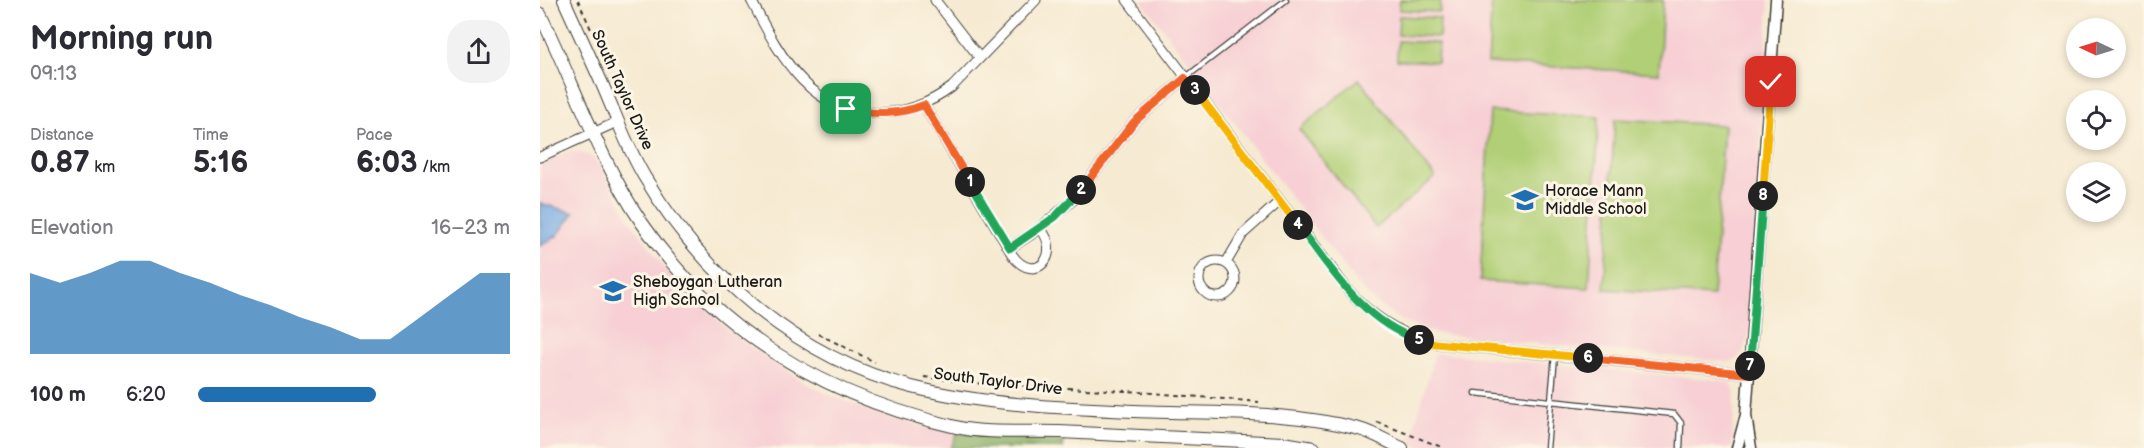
<!DOCTYPE html>
<meta charset="utf-8">
<style>
:root{--surface:#fff;--page:#f2f2f3;--text:#2b2b33;--muted:#7c7c81;--accent:#1f6fb2}
body{margin:0;font-family:"Balsamiq Sans",sans-serif;background:var(--page);color:var(--text);height:100vh;display:flex;flex-direction:column;font-size:22px;white-space:nowrap}
*{box-sizing:border-box;margin:0}
p{font-size:20px;color:var(--muted)}
.icon{flex:none;width:33px;height:33px;fill:none;stroke:currentColor;stroke-width:2;stroke-linecap:round;stroke-linejoin:round}
.map{position:relative;flex:1;overflow:hidden}
.drawer{display:flex;flex-direction:column;background:var(--surface);width:540px}
.drawer>*{flex:none}
.needle{width:39px;rotate:274deg}
.buttons{position:absolute;left:1526px;top:18px;display:grid;gap:12px}
.buttons a{display:grid;place-items:center;width:60px;height:60px;border-radius:50%;background:var(--surface);box-shadow:0 3px 9px #0003;font-size:30px}
.pin{position:absolute;display:grid;place-items:center;width:51px;height:51px;color:#fff;margin:-26px;border-radius:12px;box-shadow:0 3px 9px #0006}
.km{position:absolute;width:30px;height:30px;margin:-15px;border-radius:50%;background:#222;color:#fff;font-size:16px;line-height:30px;text-align:center}
.round{display:grid;place-items:center;flex:none;width:63px;height:63px;border-radius:24px;background:var(--page)}
.summary{display:flex;align-items:center;justify-content:space-between;height:102px;padding:0 30px}
h1{font-size:33px;font-weight:700;line-height:45px}
.metrics{display:grid;grid-template-columns:repeat(3,1fr);gap:9px;height:102px;padding:6px 30px}
.metrics div{display:grid;align-content:center}
.metrics b{font-size:30px;font-weight:700}
.metrics small{font-size:16px;font-weight:400}
.metrics p{font-size:16px}
.chart{height:168px;padding:12px 30px}
.chart p{display:flex;justify-content:space-between}
.chart svg{width:100%;height:108px;margin-top:6px;fill:var(--accent);opacity:.7}
ul{padding:0 30px;list-style:none;font-size:20px}
li{display:grid;grid-template-columns:96px 72px 1fr;align-items:center;height:45px}
li i{height:15px;border-radius:8px;background:var(--accent)}
main{display:flex;flex:1;min-height:0}
.map>svg:first-child{display:block}
.built{fill:#f7cfd4}
.green{fill:#b0cf76;stroke:#667649;stroke-width:1.5}
.forest{fill:#8cb267;stroke:#546742;stroke-width:1.5}
.water{fill:#78aae4;stroke:#4a6380;stroke-width:1.5}
.lines{fill:none;stroke-linecap:round;stroke-linejoin:round}
.service-casing{stroke:#3d3b37;stroke-width:7}
.minor-casing{stroke:#3d3b37;stroke-width:11}
.tertiary-casing{stroke:#3d3b37;stroke-width:13}
.secondary-casing{stroke:#3d3b37;stroke-width:14}
.path{stroke:#3d3b37;stroke-width:2;stroke-dasharray:4.5 4.5;stroke-linecap:butt}
.service{stroke:#fff;stroke-width:4.5}
.minor{stroke:#fff;stroke-width:9}
.tertiary{stroke:#fff;stroke-width:10}
.secondary{stroke:#fff;stroke-width:12}
.split-1-casing{stroke:#fff;stroke-width:12}
.split-2-casing{stroke:#fff;stroke-width:12}
.split-3-casing{stroke:#fff;stroke-width:12}
.split-4-casing{stroke:#fff;stroke-width:12}
.split-5-casing{stroke:#fff;stroke-width:12}
.split-6-casing{stroke:#fff;stroke-width:12}
.split-7-casing{stroke:#fff;stroke-width:12}
.split-8-casing{stroke:#fff;stroke-width:12}
.split-9-casing{stroke:#fff;stroke-width:12}
.split-1{stroke:#f0652b;stroke-width:8}
.split-2{stroke:#22a559;stroke-width:8}
.split-3{stroke:#f0652b;stroke-width:8}
.split-4{stroke:#f5b400;stroke-width:8}
.split-5{stroke:#22a559;stroke-width:8}
.split-6{stroke:#f5b400;stroke-width:8}
.split-7{stroke:#f0652b;stroke-width:8}
.split-8{stroke:#22a559;stroke-width:8}
.split-9{stroke:#f5b400;stroke-width:8}
.labels{text-anchor:middle;dominant-baseline:central;stroke-width:6;stroke-linejoin:round;paint-order:stroke}
.street-label{font-size:16px;fill:#1c1c1c;stroke:#fcf5e5}
.poi-label{font-size:16px;fill:#1c1c1c;stroke:#fcf5e5;text-anchor:start}
</style>
<main>
<section class="drawer">
<div class="summary"><div><h1>Morning run</h1><p>09:13</p></div><a class="round"><svg class="icon" aria-label="share" viewBox="0 0 24 24"><path d="M12 15V3M7 8l5-5 5 5M5 13v7h14v-7"/></svg></a></div>
<div class="metrics">
<div><p>Distance</p><b>0.87<small> km</small></b></div>
<div><p>Time</p><b>5:16</b></div>
<div><p>Pace</p><b>6:03<small> /km</small></b></div>
</div>
<div class="chart"><p><span>Elevation</span>16–23 m</p>
<svg viewBox="0 0 160 44" preserveAspectRatio="none"><path d="M0 44V11L10 15L20 11L30 6L40 6L50 11L60 15L70 20L80 24L90 29L100 33L110 38L120 38L130 29L140 20L150 11L160 11V44z"/></svg>
</div>
<ul>
<li><b>100 m</b>6:20<i style="width:57%"></i></li>
</ul>
</section>
<div class="map">
<svg width="1604" height="448" viewBox="0 0 1604 448">
<rect width="100%" height="100%" fill="#fcf5e5"/>
<filter id="ink" filterUnits="userSpaceOnUse"><feTurbulence type="fractalNoise" baseFrequency=".0167" numOctaves="2"/><feDisplacementMap in="SourceGraphic" scale="12" xChannelSelector="R" yChannelSelector="G"/><feConvolveMatrix kernelMatrix="1 2 1 2 8 2 1 2 1" color-interpolation-filters="sRGB"/></filter>
<filter id="wash" filterUnits="userSpaceOnUse"><feTurbulence type="fractalNoise" baseFrequency=".008" numOctaves="4" result="noise"/><feDisplacementMap in="SourceGraphic" scale="24" xChannelSelector="R" yChannelSelector="G"/><feGaussianBlur stdDeviation="1.35" result="paint"/><feColorMatrix in="noise" values="0 0 0 0 0 0 0 0 0 0 0 0 0 0 0 0 0 1.4 0 .05"/><feComposite in="paint" operator="in"/></filter>
<g filter="url(#wash)">
<rect width="100%" height="100%" fill="#f6ead2"/>
<path class="built" d="M601,0h628l-20,335 -7,19 -6,6 -7,2 -268,-26 -26,-3 -32,-11 -29,-21 -20,-21z
M35,151l17,6 7,7 33,59 40,54 63,59 70,47 34,16 55,20 63,14 -6,15h-411v-283l26,-13z
M895,353l291,28 6,4 3,7 -3,56h-310l-12,-5z"/>
<path class="green" d="M860,0h40v12l-41,-2z
M952,0h171l-4,73 -171,-10z
M859,16l41,2 -1,19 -41,-2z
M858,41l40,2 -1,19 -40,-2z
M819,79l76,98 -59,51 -77,-99z
M950,111l109,6 -10,171 -109,-7z
M1075,119l109,6 -11,171 -109,-7z"/>
<path class="forest" d="M417,433l107,9 -1,6h-112z"/>
<path class="water" d="M0,203l34,10 -17,23 -17,10z"/>
</g>
<g filter="url(#ink)">
<g class="lines">
<g class="service-casing">
<path id="service" d="M645,78l101,-78
M935,393l199,21 7,9 -1,25
M1007,448l8,-93"/>
</g>
<g class="minor-casing">
<path id="minor" d="M211,0c14,27 30,59 52,81 41,43 104,40 149,6l84,-87
M395,0l44,57
M587,0l221,290c23,26 49,43 83,53l318,31
M384,105l89,151c22,29 50,-1 27,-28
M0,157l77,-35
M470,248l25,-16 38,-32 61,-78 51,-44
M659 279a18 18 0 1 1 36 0a18 18 0 1 1-36 0Z
M686,263l17,-29 37,-33"/>
</g>
<g class="tertiary-casing">
<path id="tertiary" d="M1206,416l5,32
M1197,448l9,-33 30,-415"/>
</g>
<g class="secondary-casing">
<path id="secondary" d="M24,0c13,29 26,57 39,86 13,30 24,61 41,90 59,100 154,182 268,211 72,18 149,21 223,24 74,3 153,-1 224,18 15,4 29,13 43,19
M0,14c34,69 58,144 102,209 75,111 186,174 314,204 26,7 75,4 104,5 75,3 149,7 223,11l31,5"/>
</g>
<path class="path" d="M38,0l24,54
M278,334l57,28
M384,377l59,7 145,7 131,11
M837,422l67,26"/>
<use href="#service" class="service"/>
<use href="#minor" class="minor"/>
<use href="#tertiary" class="tertiary"/>
<use href="#secondary" class="secondary"/>
</g>
</g>
<g class="lines" filter="url(#ink)">
<g class="split-1-casing">
<path id="split-1" d="M306,109c28,6 52,6 78,-4l46,77"/>
</g>
<g class="split-2-casing">
<path id="split-2" d="M430,182l40,66 45,-31 26,-27"/>
</g>
<g class="split-3-casing">
<path id="split-3" d="M541,190l53,-68 51,-44 10,12"/>
</g>
<g class="split-4-casing">
<path id="split-4" d="M655,90l103,135"/>
</g>
<g class="split-5-casing">
<path id="split-5" d="M758,225c34,45 65,97 121,115"/>
</g>
<g class="split-6-casing">
<path id="split-6" d="M879,340l12,3 157,15"/>
</g>
<g class="split-7-casing">
<path id="split-7" d="M1048,358l161,16 1,-8"/>
</g>
<g class="split-8-casing">
<path id="split-8" d="M1210,366l13,-170"/>
</g>
<g class="split-9-casing">
<path id="split-9" d="M1223,196l8,-114"/>
</g>
<use href="#split-1" class="split-1"/>
<use href="#split-2" class="split-2"/>
<use href="#split-3" class="split-3"/>
<use href="#split-4" class="split-4"/>
<use href="#split-5" class="split-5"/>
<use href="#split-6" class="split-6"/>
<use href="#split-7" class="split-7"/>
<use href="#split-8" class="split-8"/>
<use href="#split-9" class="split-9"/>
</g>
<defs>
<g id="school-bare" transform="scale(2.07)"><path d="M0-5L7-2L0 1L-7-2ZM-4 1L0 2.5L4 1V4Q0 6-4 4Z" fill="#1f6fb2" stroke="#fcf5e5" stroke-width="2.5" paint-order="stroke"/></g>
</defs>
<g fill-rule="evenodd">
<use href="#school-bare" x="985" y="200"/>
<use href="#school-bare" x="73" y="291"/>
</g>
<g class="labels">
<g class="street-label">
<text transform="translate(82 90) rotate(66)">South Taylor Drive</text>
<text transform="translate(458 382) rotate(7)">South Taylor Drive</text>
</g>
<g class="poi-label">
<text x="1005" y="191">Horace Mann<tspan x="1005" dy="18">Middle School</tspan></text>
<text x="93" y="282">Sheboygan Lutheran<tspan x="93" dy="18">High School</tspan></text>
</g>
</g>
</svg>
<div class="buttons">
<a><svg class="needle" viewBox="-14 -14 28 28"><path d="M0-13l5 13h-10z" fill="#e53935"/><path d="M0 13l5-13h-10z" fill="#7c7c81"/></svg></a>
<a><svg class="icon" aria-label="locate" viewBox="0 0 24 24"><circle cx="12" cy="12" r="6"/><path d="M12 2v4M12 18v4M2 12h4M18 12h4"/></svg></a>
<a><svg class="icon" aria-label="layers" viewBox="0 0 24 24"><path d="M12 4l9 5-9 5-9-5zM3 14l9 5 9-5"/></svg></a>
</div>
<div class="pin" style="left:306px;top:109px;background:#1e9e55"><svg class="icon" aria-label="arrive" viewBox="0 0 24 24"><path d="M6 21V4h12l-3 4 3 4H6"/></svg></div>
<div class="pin" style="left:1231px;top:82px;background:#d93025"><svg class="icon" aria-label="check" viewBox="0 0 24 24"><path d="M5 12l5 5 9-10"/></svg></div>
<b class="km" style="left:430px;top:182px">1</b>
<b class="km" style="left:541px;top:190px">2</b>
<b class="km" style="left:655px;top:90px">3</b>
<b class="km" style="left:758px;top:225px">4</b>
<b class="km" style="left:879px;top:340px">5</b>
<b class="km" style="left:1048px;top:358px">6</b>
<b class="km" style="left:1210px;top:366px">7</b>
<b class="km" style="left:1223px;top:196px">8</b>
</div>
</main>
